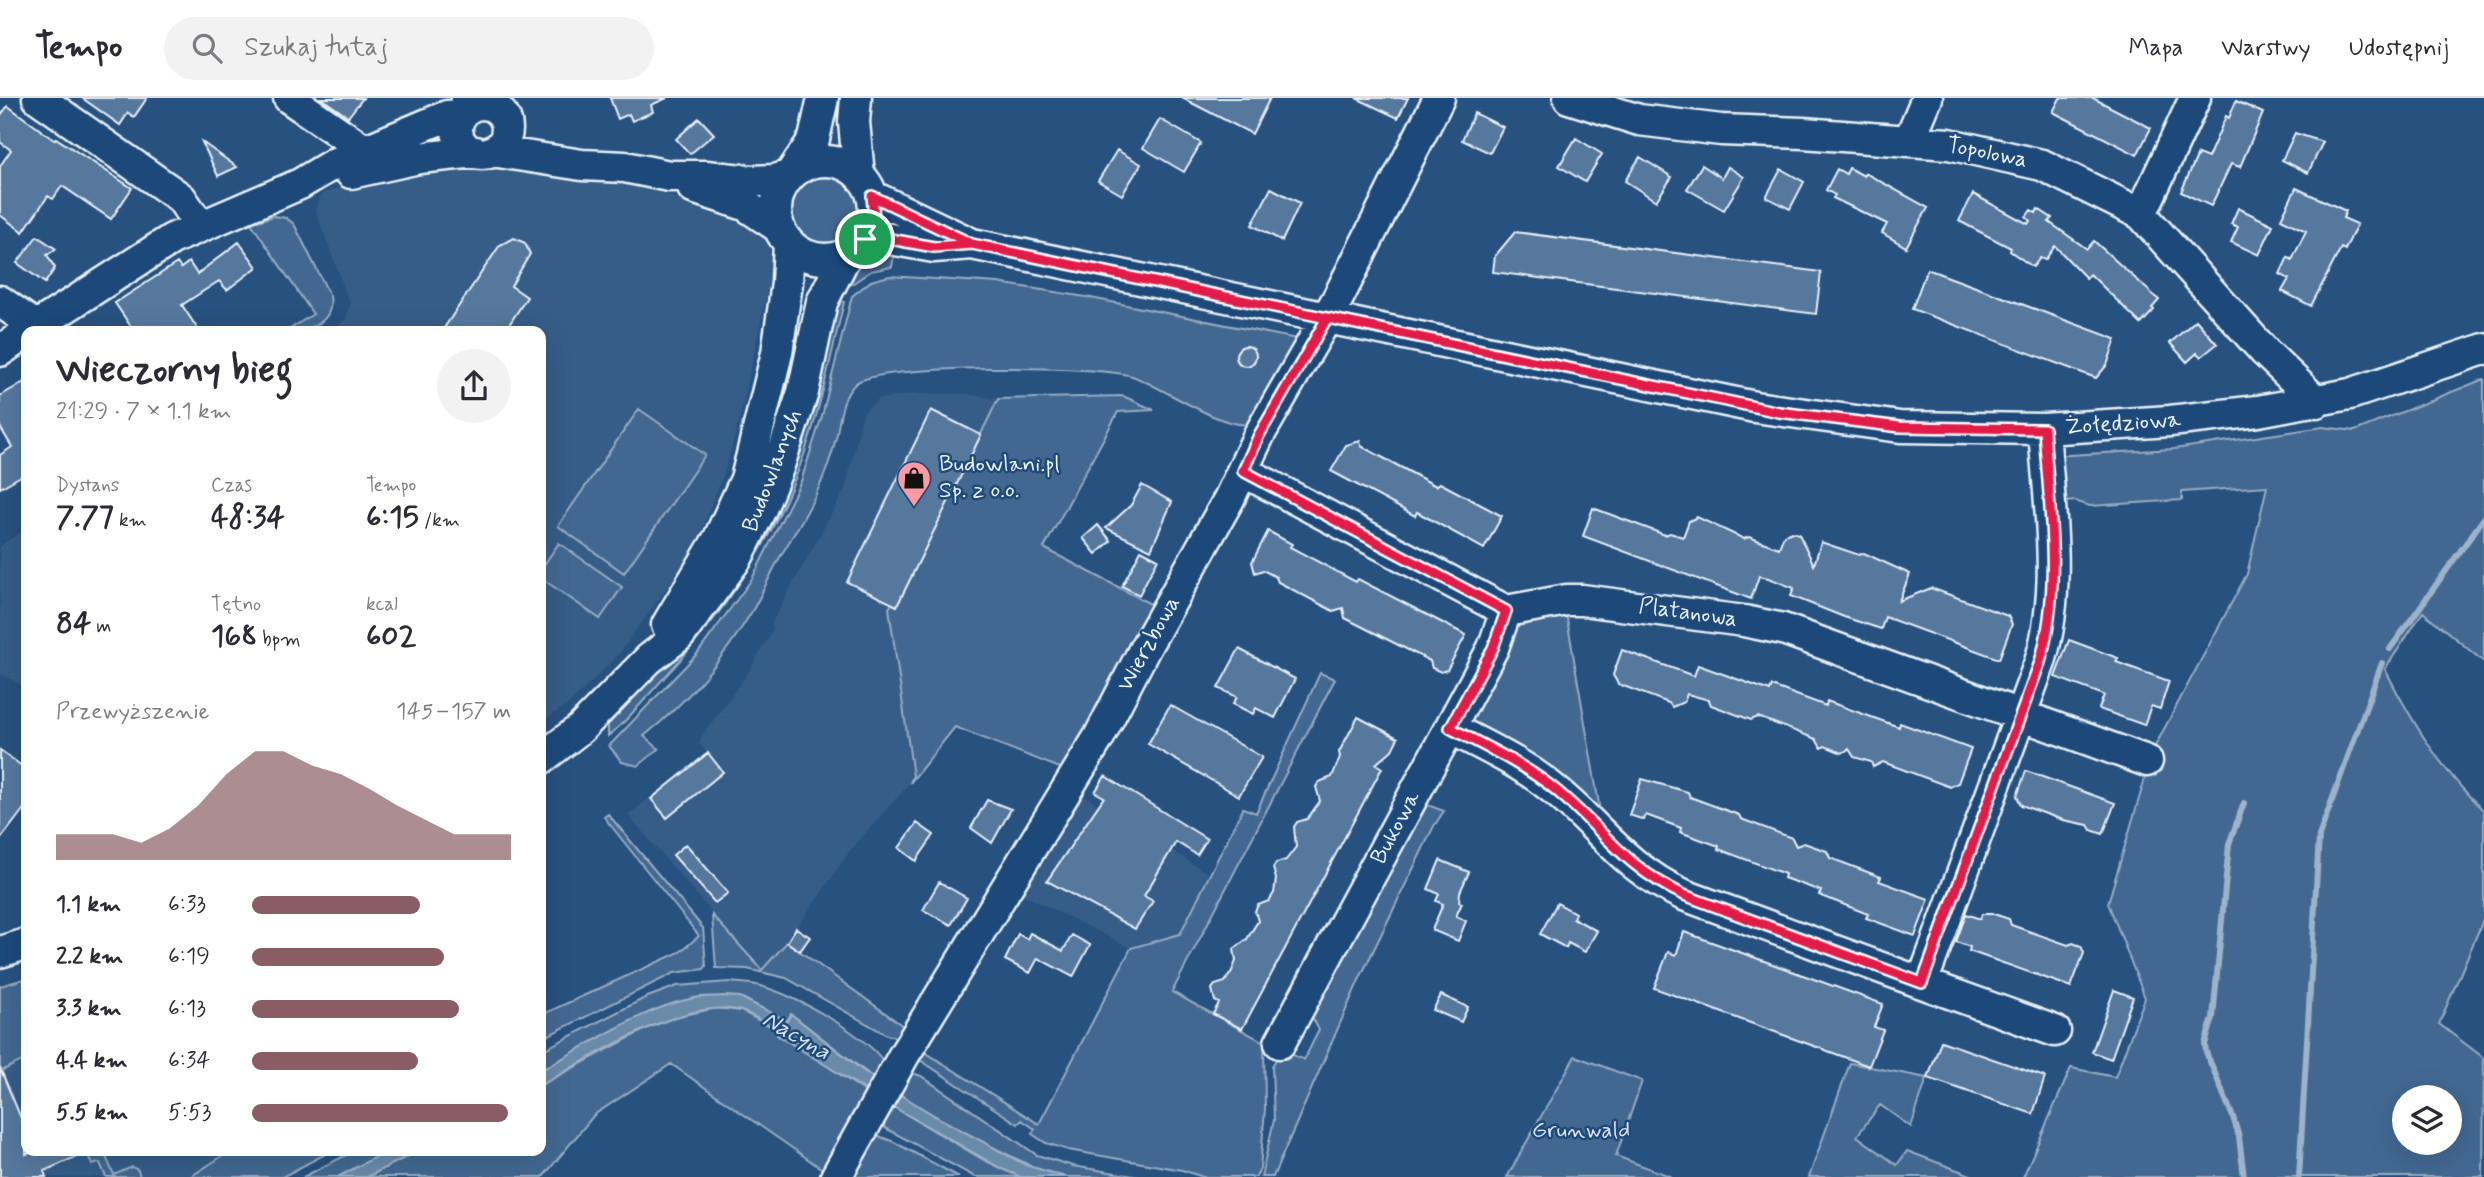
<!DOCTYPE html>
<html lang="pl">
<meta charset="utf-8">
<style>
:root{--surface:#fff;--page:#f2f2f3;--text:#2b2b33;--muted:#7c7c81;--line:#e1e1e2;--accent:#8a5d65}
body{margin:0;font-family:Mynerve,sans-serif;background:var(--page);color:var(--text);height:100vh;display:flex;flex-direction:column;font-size:26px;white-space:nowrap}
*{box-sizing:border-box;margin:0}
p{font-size:23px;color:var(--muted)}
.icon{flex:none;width:38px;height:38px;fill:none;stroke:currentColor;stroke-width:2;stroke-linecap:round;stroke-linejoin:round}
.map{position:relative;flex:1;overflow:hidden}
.drawer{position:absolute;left:21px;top:228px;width:525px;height:830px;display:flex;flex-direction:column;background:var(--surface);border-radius:14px;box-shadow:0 7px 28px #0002}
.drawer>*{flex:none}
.controls{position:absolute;left:2392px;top:987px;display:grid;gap:14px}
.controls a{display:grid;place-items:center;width:70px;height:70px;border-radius:50%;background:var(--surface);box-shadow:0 7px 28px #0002;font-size:35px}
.pin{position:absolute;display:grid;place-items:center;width:60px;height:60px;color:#fff;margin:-30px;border:4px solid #fff;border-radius:50%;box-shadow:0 2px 7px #0007}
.round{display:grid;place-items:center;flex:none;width:74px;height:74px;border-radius:37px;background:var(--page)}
.head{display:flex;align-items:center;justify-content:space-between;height:119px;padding:0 35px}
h1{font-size:38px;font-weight:700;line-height:52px}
.stats{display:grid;grid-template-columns:repeat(3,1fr);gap:10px;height:119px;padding:7px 35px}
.stats div{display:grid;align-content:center}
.stats b{font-size:30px;font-weight:700}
.stats small{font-size:19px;font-weight:400}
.stats p{font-size:19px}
.chart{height:196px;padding:14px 35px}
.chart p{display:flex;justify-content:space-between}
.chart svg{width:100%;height:126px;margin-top:7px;fill:var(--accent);opacity:.7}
ul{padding:0 35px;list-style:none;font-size:23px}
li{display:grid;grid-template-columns:112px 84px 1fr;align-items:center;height:52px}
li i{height:18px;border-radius:9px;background:var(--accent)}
header{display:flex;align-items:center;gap:42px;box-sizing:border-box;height:98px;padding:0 35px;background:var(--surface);border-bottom:2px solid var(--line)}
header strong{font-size:33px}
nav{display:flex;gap:38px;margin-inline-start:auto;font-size:24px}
.search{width:490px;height:63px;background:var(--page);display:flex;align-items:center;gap:18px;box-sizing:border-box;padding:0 24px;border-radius:38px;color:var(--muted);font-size:26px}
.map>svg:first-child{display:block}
.built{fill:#355d88}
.green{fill:#436891;stroke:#96acc4;stroke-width:2;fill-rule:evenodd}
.water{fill:#6b8aaa;stroke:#9db3c9;stroke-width:2}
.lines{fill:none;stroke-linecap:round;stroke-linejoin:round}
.stream{stroke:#9db3c9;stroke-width:6}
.building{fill:#57789d;stroke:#e8f1f8;stroke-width:2}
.minor-casing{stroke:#e8f1f8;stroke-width:35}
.minor{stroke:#1f4a7a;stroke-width:30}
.route-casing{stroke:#fff;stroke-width:14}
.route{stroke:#e11d48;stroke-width:9}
.labels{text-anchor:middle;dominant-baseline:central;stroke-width:5;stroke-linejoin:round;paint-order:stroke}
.street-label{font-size:23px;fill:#e8f1f8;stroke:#1f4a7a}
.poi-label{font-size:23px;fill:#e8f1f8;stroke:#1f4a7a;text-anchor:start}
.park-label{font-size:23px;fill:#d8e3ee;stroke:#1f4a7a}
.water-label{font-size:24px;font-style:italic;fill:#d5e2ec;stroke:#1f4a7a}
</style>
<header>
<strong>Tempo</strong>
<div class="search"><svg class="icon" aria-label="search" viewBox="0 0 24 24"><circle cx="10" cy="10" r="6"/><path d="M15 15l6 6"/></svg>Szukaj tutaj</div>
<nav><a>Mapa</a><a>Warstwy</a><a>Udostępnij</a></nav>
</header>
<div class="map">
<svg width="2484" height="1079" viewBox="0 0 2484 1079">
<rect width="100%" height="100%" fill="#27517f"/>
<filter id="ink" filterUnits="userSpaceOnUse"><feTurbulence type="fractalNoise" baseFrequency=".0143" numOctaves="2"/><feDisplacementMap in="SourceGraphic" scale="14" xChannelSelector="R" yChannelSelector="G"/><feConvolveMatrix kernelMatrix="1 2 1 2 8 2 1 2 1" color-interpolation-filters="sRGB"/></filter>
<g filter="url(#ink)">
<path class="built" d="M527,67l85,14 118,34 27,14 11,16 3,13v18l-31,145 -16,54 -25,64 -23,39 -62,84 -45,44 -28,18v-391h-208l13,-12 4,-15 -35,-95 7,-15 23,-8 75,-14z
M914,296h52l32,5 -101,207 -5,-2 10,101 11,71 -3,7 -60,68 -67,97 -21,23 -134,-156 79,-62 -8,-9 2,-7 47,-64 25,-44 -1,-7 73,-133 18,-76 16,-14z
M26,431v159l-26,-15v-127z
M1080,695l129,81 -30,60 -48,14 -117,-58z
M26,962v90h206l-43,27h-189v-105z"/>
<path class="green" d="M791 112a34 34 0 1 1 68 0a34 34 0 1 1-68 0Z
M274,118l12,2 8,6 36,72c5,27 -21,35 -43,35l26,-17 -62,-91z
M895,151l-3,18 -21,4 -25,17c12,-26 21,-35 49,-39z
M889,178l109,7 88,14 211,42 -2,11 -47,74c-26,5 -87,-38 -116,-48 -33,-11 -255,-13 -277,8 -14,13 -15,36 -19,54 -10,43 -30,77 -53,114 -12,20 -20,41 -32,61 -28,46 -64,89 -107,123l15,13 -21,17 -16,-4 -13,-16 88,-92 55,-75 49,-98 21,-65 30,-120 19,-15z
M835,200l9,4c-15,62 -27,125 -52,184 -30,72 -76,136 -129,193 -18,19 -35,42 -55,57v-11l85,-92z
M2484,281v283l-61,-50 -38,57c27,53 56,101 99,142v107l-45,106 45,34 -1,119h-460l48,-109 44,9 30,-79 -37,-95 46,-155 93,-174 20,-88 -85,6v8l-92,6 -15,-5 -19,2 -4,-47 122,-7 149,-22 32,4zM2404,999h46v46h-46z
M1123,298l31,14 -36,2 -74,136 114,60 -93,162 -110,-43 -45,56 3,-7 -24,-168 3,-4 5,2 101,-207z
M639,311l66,46 -81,118 -66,-47z
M559,445l63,44 -22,32 -59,-41v-9z
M1566,515l34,197 -17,-9 -105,-69 -6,-12v-9l43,-86 28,-11z
M1320,575l15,6 -163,313 92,50 1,67 -5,60 -4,8h-53l-21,-7 -114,-20 -22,-7 -14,-9 3,-5 -13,-9 -4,4 -101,-66 3,-9 119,75 92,-176 49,-14 63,-126 13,5z
M1422,705l22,8 -10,15 -75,154 -86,197h-12l13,-57 -2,-54 10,-16 22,10 15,-30 -11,-21z
M608,716l95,114 3,38 -2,3 -30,4 -133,66v-24l139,-63 19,-16 -95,-119z
M712,817l50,55 25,-28 123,89 -8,8 -15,-4 -101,-57 -39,-9 -31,-1z
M24,881l2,80 -26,13v-86z
M729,884c9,1 18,1 27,3 35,7 118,53 132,84l-9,13 -87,-67 -5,6 -47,-24 -122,32 -77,41v-19l104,-53 32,-12z
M716,910l25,3 39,20 -2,4 29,17 60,41 -39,80 -157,-109 -77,51 -51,62h-176l53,-27h121v-65l105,-56 29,-12z
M1575,958l67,25 -26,75 56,21h-165z
M1850,965l77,15 -16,49 -31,-22 -23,31 40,29 10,-14 69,26h-167z
M904,972l17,6 116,79 36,11 67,11h-75l-28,-8 -69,-34 -76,-44z
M885,1004l99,58 37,17h-46l-90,-49 -9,-7z
M871,1035l23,9 65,35h-115z
M86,1052h17l11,25 18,-8 6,3 2,7h-34l-6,-14 -8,2z
M232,1052h101l-51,27h-92z
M356,1052h33l-51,27h-35z"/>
<path class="water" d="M723,898l17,1 47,24 4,-7 75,59 69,43 91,49 39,12h-44l-19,-8 -117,-67 -108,-67 3,-4c-13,-6 -26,-16 -39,-20 -55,-16 -152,48 -200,74v-15c45,-23 99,-61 149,-71 10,-3 22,-2 33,-3z
M389,1052h31l-53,27h-29z"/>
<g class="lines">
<path class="stream" d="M2390,551l94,-131
M2244,705l-15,41 -16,174 -8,26 1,8 27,65 6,20 5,40
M2299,1079l20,-341 63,-173"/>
</g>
<path class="building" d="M82,0h65l-13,19 -6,-4 -8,12z
M321,0h42l-15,19z
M610,0h57l-16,7 2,7 -21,9 -3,-7 -11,5z
M1182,0h88l-18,36z
M1356,0h52l-10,20z
M2060,0h33l58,30 -14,27 -84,-43z
M2236,3l27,12 -23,54 -9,-3 -20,42 -30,-14 17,-38 10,4 18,-42 3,2z
M8,8l46,34 2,-2 76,50 -21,31 -49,-33 -9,13 -5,-3 -25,36 -23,-17v-49l11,-16 -11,-8v-26z
M1474,15l29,14 -13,26 -28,-13z
M699,20l15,16 -24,20 -14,-15z
M1160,21l41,24 -17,29 -41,-24z
M2295,35l28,9 -15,31 -26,-13z
M1576,40l26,16 -17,28 -26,-16z
M202,44l35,25 -19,9z
M1117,52l24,14 -19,31 -24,-14z
M1640,59l32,20 -16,24 -31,-20z
M1702,67l20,13 6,-11 16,10 -20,33 -37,-21z
M1849,70l15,8 1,-3 63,35 -22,39 -24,-14 5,-9 -54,-26 2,-3 -9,-5 11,-21 9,5z
M1781,71l23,13 -14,27 -24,-12z
M1271,90l29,15 -18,38 -30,-16z
M2296,90l50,23 -3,7 14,6 -12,26 -4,-2 -30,58 -29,-15 7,-12 -9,-5 8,-17 4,3 14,-29 -25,-12z
M1973,96l55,30 2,-3 -4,-4 5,-7 5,3 2,-4 14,9 -3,4 38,27 7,-8 65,59 -7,8 2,2 -13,14 -51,-50 -4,4 -31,-32 -10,14 -5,-2 -7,9 -23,-16 1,-3 -52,-27z
M2238,110l35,17 -14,30 -28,-13 7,-15 -7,-3z
M1515,134l306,40 -5,42 -323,-42 2,-16z
M37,138l19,13 -9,6 8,13 -10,15 -28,-20z
M514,140l11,5 5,11 -19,32 16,11 -22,34h-63l58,-86z
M239,144l18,25 -30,23 -8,-9 -37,24 17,26h-65l-19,-28 62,-40 4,5 8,-6 8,12z
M1927,171l189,70 -9,26 -11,13 -184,-69z
M2196,222l21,24 -16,13 -4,-4 -10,9 -17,-19z
M1236 258a10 10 0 1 1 20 0a10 10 0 1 1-20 0Z
M26,283v92l-26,15v-33l12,-8 -12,-20v-31z
M931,312l50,25 -84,171 -50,-24z
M1360,343l1,5 75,40 4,-3 62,33 -18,33 -67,-37 -2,4 -84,-45 15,-26z
M1142,387l30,17 -21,48 -45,-22 25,-23z
M1593,410l72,27 5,-2 13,4 6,-16 8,-4 47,22 5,-2 30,11 5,-13 8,-3 7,2 15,31 7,-23 38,13 5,-2 46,21 -11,27 32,-13 77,28 4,8 -13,35 -114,-42 -4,12 -37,-12 -53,-21 3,-8 -26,-10 -9,-2 -8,23 -168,-63z
M1098,427l13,16 -15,13 -13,-16z
M1268,433l24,13 -2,3 66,35 2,-3 108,56 -19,35 -6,2 -9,-4 -2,-7 -85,-43 -2,-10 -10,3 -55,-29 -2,-5 -13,-7 -8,3 -3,-11z
M1141,452l17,9 -19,36 -17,-9z
M2069,542l49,18 -2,4 53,19 -9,28 -9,-3 -7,19 -45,-16 5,-14 -49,-18z
M1239,551l56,30 -20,39 -19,-10 -3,6 -20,-10 4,-7 -19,-9z
M1622,552l72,26 4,-11 72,26 2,-5 54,20 1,-5 72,26 1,-4 71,26 -13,34 -8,4 -67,-25 -10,5 -2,-5 -17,-5 -5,-8 -7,4 -17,-7 -4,2 -5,-9 -58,-22 -7,3 -40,-15 -2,-5 -22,-6 -3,8 -12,5 -3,-4 -51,-19 -5,-9z
M1170,607l92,52 -23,39 -91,-52z
M1358,619l40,21 -6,12 -16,14 6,4 -140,261 -29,-15 6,-11 -4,-2 -3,-12 3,-4 10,-3 7,-11 4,-10 -2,-12 13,-10 11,-18 -3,-10 3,-6 11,-4 5,-8 2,-14 -3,-11 3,-5 10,-3 10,-13 -2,-20 3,-5 10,-3 13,-18 -4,-14 3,-5 13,-5 8,-20 -1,-5z
M0,652l26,19v37l-26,34z
M708,655l15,19 -56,46 -16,-19z
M2026,673l89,32 -12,31 -12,-4 -3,-5 -25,-5 -42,-15 -4,-9z
M1105,678l102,63 -10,16 -21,-13 -32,54 9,5 -18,28 -88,-48 57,-84 -9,-5z
M1642,681l46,13 2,5 49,18 2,4 51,19 4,8 8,-3 23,8 3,7 51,19 -2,4 50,18 -14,37 -49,-18 2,-4 -49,-19 2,-4 -37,-13 1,-4 -67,-25 1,-3 -39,-14 1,-4 -35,-13 -2,5 -15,-5z
M987,702l24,9 -19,34 -21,-15z
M917,725l17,12 -18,26 -17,-13z
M686,746l42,49 -13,10 -42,-48z
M1440,762l29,12 -9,20 -1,10 3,1 -6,13 10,5 -8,20 -26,-11 11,-26 -7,-3 3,-7 -11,-5z
M939,784l28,16 -16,27 -28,-15z
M1557,805l18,10 -2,5 24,13 -12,21 -17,-9 -2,5 -26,-14z
M1966,816l14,5 2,-5h12l15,5 2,6 57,20 5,-2 8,3 3,7 -13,34 -102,-36 1,-4 -14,-5z
M796,830l14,9 -10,14 -13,-9z
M1684,834l199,72 -9,23 9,3 -14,36 -215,-78 14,-36 8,3z
M1030,835l33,18 9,-16 18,10 -17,32 -35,-19 -8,15 -25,-13 13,-26 9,5z
M2114,892l19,7 -22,62 -19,-7z
M1441,897l27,12 -7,15 -28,-12z
M1941,943l104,36 -12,37 -105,-36z
M0,970l26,62v24l11,-4h55l-48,21 2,6h-46z"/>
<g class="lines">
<g class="minor-casing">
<path id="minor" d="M38,0l143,100 19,28
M289,0l77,53 9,12
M856,0l-2,24 5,53
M1569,0l70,22 82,10 82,3 146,11 93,21 99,49 124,138 52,50
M457 31a25 25 0 1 1 50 0a25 25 0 1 1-50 0Z
M1909,43l18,-43
M492,53l90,14 43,2 44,9h37l45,5 24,-1 15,-5
M776 112a49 49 0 1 1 98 0a49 49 0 1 1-98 0Z
M351,75l68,-15 57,-6
M790,77l24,-36 9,-41
M693,90l52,17 33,22
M872,98l100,48
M2141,116l54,-116
M865,141h25l44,8 38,-3 783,163 145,20 144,2 126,-8 88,-10 92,-17 134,-45
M0,203l35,25
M29,233l143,-92 128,-55 35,-21 112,-47 15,-1 6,-17
M0,253l26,-18
M1243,373l263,140 61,-11h15l162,21 39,8 364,132
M667,527l52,-87 27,-59 31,-126 10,-70 2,-39
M1450,630c34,18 72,35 102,60 49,39 71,79 132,107l238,88 118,-321c23,-76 9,-155 4,-233
M541,661l39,-30 69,-70 30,-23 58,-78 24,-49 17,-41 25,-76 19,-90 24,-47
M0,854l26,-8
M1922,885l133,48
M1280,945l213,-395 13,-37
M836,1079l68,-122 195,-318 46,-89 84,-149 30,-64 79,-137 101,-200"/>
</g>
<use href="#minor" class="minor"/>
</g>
</g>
<g class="lines" filter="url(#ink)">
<g class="route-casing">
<path id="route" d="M865,141h25l44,8 38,-3 355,74 -68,117 -16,36 263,140 -13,37 -43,80c34,18 71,35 102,59 49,39 71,80 132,108l238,88 118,-321c22,-76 9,-154 4,-233l-144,-2 -121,-15 -807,-168 -100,-48 2,22 -9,21"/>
</g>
<use href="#route" class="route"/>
</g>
<defs>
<g id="shop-pin" transform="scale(1.75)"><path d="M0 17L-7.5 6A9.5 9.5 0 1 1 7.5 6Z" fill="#ff9aa2" stroke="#1f4a7a"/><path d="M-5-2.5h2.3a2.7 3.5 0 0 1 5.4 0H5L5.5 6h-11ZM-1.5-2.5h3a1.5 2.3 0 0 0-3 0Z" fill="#111"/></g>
</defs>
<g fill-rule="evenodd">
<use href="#shop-pin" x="914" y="380"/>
</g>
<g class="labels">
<g class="street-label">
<text transform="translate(1987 55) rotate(11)">Topolowa</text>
<text transform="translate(2123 326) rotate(-4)">Żołędziowa</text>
<text transform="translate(773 373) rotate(-69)">Budowlanych</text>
<text transform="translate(1688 515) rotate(8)">Platanowa</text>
<text transform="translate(1149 546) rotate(-61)">Wierzbowa</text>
<text transform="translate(1396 730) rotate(-62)">Bukowa</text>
</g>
<g class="poi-label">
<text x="939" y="367">Budowlani.pl<tspan x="939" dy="26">Sp. z o.o.</tspan></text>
</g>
<g class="park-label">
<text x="1581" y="1033">Grunwald</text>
</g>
<g class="water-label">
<text transform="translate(796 938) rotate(30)">Nacyna</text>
</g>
</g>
</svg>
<div class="controls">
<a><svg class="icon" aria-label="layers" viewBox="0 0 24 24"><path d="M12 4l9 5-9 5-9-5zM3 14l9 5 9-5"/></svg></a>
</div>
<div class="pin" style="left:865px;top:141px;background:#1e9e55"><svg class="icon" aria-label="arrive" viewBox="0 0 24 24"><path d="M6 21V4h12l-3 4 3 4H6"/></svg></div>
<section class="drawer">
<div class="head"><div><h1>Wieczorny bieg</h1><p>21:29 · 7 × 1.1 km</p></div><a class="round"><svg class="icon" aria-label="share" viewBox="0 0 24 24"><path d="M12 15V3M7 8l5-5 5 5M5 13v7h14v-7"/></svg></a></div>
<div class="stats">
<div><p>Dystans</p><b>7.77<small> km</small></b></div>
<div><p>Czas</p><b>48:34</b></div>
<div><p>Tempo</p><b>6:15<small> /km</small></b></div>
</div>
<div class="stats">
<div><b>84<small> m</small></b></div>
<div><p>Tętno</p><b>168<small> bpm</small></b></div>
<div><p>kcal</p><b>602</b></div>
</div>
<div class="chart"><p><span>Przewyższenie</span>145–157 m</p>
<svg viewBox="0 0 160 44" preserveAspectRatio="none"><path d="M0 44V35L10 35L20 35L30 38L40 33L50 25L60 14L70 6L80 6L90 11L100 14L110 19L120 25L130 30L140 35L150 35L160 35V44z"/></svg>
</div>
<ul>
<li><b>1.1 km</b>6:33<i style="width:65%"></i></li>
<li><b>2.2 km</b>6:19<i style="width:74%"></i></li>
<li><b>3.3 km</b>6:13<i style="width:80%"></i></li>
<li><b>4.4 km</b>6:34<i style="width:64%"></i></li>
<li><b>5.5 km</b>5:53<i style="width:99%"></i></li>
</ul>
</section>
</div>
